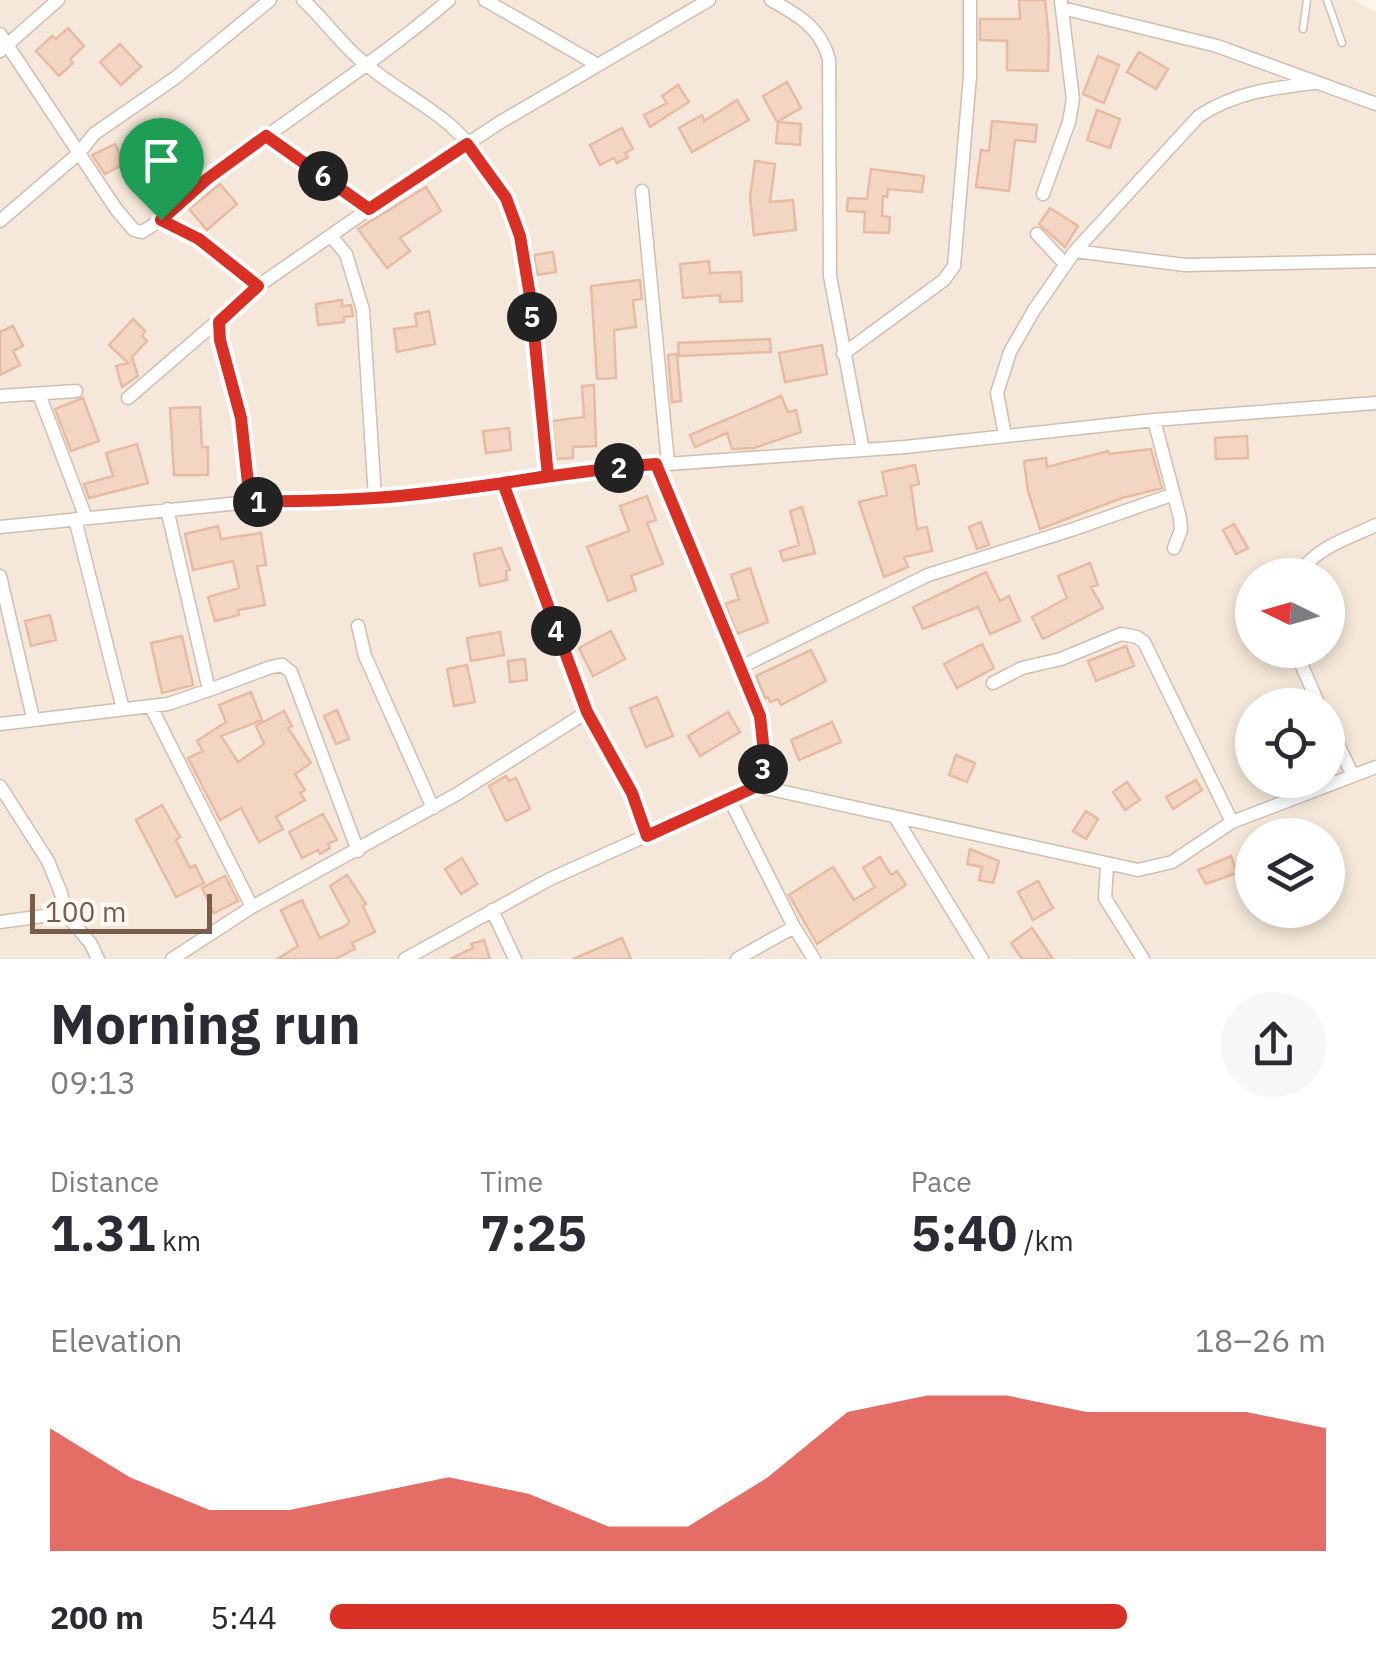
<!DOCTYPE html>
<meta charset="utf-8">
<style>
:root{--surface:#fff;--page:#f7f7f7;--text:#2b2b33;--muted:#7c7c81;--accent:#d93025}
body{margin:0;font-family:"IBM Plex Sans",sans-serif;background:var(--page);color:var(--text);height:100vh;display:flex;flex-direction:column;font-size:38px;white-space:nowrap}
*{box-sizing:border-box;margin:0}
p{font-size:32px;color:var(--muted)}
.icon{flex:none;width:55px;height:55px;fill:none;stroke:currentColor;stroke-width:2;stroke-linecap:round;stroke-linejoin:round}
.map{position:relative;height:959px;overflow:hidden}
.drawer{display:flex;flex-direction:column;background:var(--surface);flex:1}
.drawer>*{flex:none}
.needle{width:65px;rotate:275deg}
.fabs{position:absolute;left:1235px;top:558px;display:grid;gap:20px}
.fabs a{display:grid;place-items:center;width:110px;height:110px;border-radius:50%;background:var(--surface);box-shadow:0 5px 15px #0003;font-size:50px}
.scale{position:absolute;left:30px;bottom:25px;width:182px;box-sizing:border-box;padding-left:10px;border:5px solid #7a5c4d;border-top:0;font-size:28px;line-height:35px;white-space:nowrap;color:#7a5c4d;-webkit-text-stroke:8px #fffaf3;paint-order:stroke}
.pin{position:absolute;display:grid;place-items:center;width:85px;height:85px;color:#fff;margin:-102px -42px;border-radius:50% 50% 50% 0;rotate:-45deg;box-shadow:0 0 10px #0007}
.pin .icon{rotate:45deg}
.km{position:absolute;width:50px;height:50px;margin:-25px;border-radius:50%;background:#222;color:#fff;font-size:28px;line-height:50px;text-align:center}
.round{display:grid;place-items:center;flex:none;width:105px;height:105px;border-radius:52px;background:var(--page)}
.summary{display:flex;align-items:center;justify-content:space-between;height:170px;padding:0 50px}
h1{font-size:55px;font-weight:700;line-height:75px}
.metrics{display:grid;grid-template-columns:repeat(3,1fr);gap:15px;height:170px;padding:10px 50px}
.metrics div{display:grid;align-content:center}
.metrics b{font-size:50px;font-weight:700}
.metrics small{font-size:28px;font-weight:400}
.metrics p{font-size:28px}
.chart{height:280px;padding:20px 50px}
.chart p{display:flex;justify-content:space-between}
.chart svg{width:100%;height:180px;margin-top:10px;fill:var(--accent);opacity:.7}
ul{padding:0 50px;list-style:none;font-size:32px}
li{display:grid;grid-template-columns:160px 120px 1fr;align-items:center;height:75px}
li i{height:25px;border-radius:12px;background:var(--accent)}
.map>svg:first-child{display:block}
.residential{fill:#f5e8da;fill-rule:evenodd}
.building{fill:#f3d5c3;stroke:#e6bba3;stroke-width:2.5}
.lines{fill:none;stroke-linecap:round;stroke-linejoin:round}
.service-casing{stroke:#d1beb0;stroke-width:9}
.minor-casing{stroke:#d1beb0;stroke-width:15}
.service{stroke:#fff;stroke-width:6}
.minor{stroke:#fff;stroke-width:12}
.route-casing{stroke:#fff;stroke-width:20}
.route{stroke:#d93025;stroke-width:12}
</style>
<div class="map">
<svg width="1376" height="959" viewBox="0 0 1376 959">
<rect width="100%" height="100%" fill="#fdf6ec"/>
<path class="residential" d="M0,0h1353l23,12v947h-1376zM1252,575h76v75h-76zM1252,705h76v75h-76zM1252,835h76v75h-76z"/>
<path class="building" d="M1019,0h26l4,39 -1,32 -41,-1v-29l-27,-1v-21h40z
M68,28l16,18 -14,13 3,4 -14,13 -23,-25 16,-15 4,3z
M120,44l21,23 -20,18 -21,-23z
M1139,52l29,17 -12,20 -29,-17z
M1098,56l21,9 -15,38 -21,-9z
M787,82l14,26 -24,14 -14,-26z
M678,85l11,17 -39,25 -6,-12 23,-12 -5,-7z
M737,100l12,20 -57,32 -13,-24 23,-13 2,6z
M1097,110l23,9 -10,29 -23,-8z
M992,121l45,4 -2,17 -20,-2 -6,51 -33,-4 5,-37 8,1z
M778,122l23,2 -1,21 -24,-2z
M622,128l11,21 -8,4 3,4 -11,6 -3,-5 -14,7 -10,-20z
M183,139l14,17 -23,16 -4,-5 -12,9 -8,-10z
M115,144l9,20 -19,10 -13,-19z
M755,161l20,3 -5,38 23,-2 3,30 -42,5 -4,-38z
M871,169l53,7 -2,16 -34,-3 -1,8 -4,-1 -1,20 8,1 -1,16 -25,-1 1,-20 -18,-1 1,-13 19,1z
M220,184l17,20 -30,26 -18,-21z
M426,187l15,24 -41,27 10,13 -23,17 -29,-39z
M1050,208l28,18 -13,21 -26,-23z
M553,252l3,20 -19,3 -3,-20z
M709,261l1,12 31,-1 1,29 -22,1v-7l-37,3 -3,-34z
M640,280l2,19 -9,1 3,27 -22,3 2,48 -19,1 -6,-93z
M342,300v6l9,-1 2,11 -9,1v5l-26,3 -2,-21z
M429,311l6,33 -38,8 -3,-23 23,-3 -2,-12z
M133,319l12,12 -3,5 5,5 -15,16 6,19 -16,11 -6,-21 12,-3 -19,-18z
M13,326l10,20 -10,5 7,14 -20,10v-43z
M770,339l1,13 -92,4 -1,-13z
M822,345l5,29 -42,8 -6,-29z
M677,354l4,47 -9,1 -4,-47z
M594,385l2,61 -23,1v11l-17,1 -4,-38 32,-4 -2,-31z
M781,396l7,16 8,-2 5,22 -47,16 -22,1 -5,-16 -32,14 -5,-12z
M83,398l16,43 -28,10 -16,-42z
M200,407l2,40h6v28h-34l-4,-67z
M509,428l2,22 -25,3 -3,-22z
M1247,436l1,22 -32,1 -1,-21z
M137,444l11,39 -59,15 -5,-14 29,-8 -7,-23z
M1151,449l11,39 -40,10 -82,31 -12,-38 -4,-30 22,-3 1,9 61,-16 1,3z
M915,465l4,19 -8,2 6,43 10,-2 5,24 -28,6 4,10 -24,10 -25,-75 28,-7 -5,-23z
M647,496l9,24 -9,3 16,41 -32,12 5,14 -28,11 -21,-54 42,-16 -9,-25z
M802,507l13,46 -32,8 -3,-10 19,-6 -9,-34z
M981,522l8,23 -12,4 -8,-22z
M1234,524l14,24 -12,6 -13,-24z
M218,526l3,13 40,-6 5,32 -9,1 8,39 -27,5 1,5 -24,6 -7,-24 31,-9 -6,-27 -40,9 -8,-36z
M501,548l9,22 -4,1 1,9 -27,6 -6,-32z
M1090,563l8,22 -7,2 12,21 -60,31 -11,-22 35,-19 -9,-22z
M750,568l18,54 -31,12 -12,-30 14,-5 -8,-24z
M986,572l14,29 9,-5 11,25 -30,13 -12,-27 -55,22 -10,-22z
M50,615l6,25 -25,6 -6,-25z
M611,631l14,28 -32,17 -14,-28z
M500,632l4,23 -33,6 -4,-23z
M182,636l11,49 -31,8 -11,-50z
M982,644l12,24 -37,20 -13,-24z
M1126,646l8,20 -38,15 -8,-20z
M811,650l15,31 -45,24 -3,-6 -8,3 -2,-5 -3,1 -9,-22z
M525,659l2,21 -17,2 -2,-21z
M467,665l8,37 -21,4 -7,-37z
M251,692l11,28 -41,16 17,26 26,-18 -8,-18 28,-15 8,15 -4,2 23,35 -16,11 10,16 -5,3 5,7 -29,17 7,12 -24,13 -18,-34 -21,12 -32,-62 15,-7 -6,-10 29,-19 -7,-17z
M657,697l16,39 -27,11 -16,-39z
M337,710l12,29 -13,5 -12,-28z
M728,712l12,20 -40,24 -12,-20z
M832,722l9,20 -42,18 -8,-20z
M956,755l19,8 -8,19 -18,-7z
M506,776l3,5 7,-3 14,31 -24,12 -17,-35z
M1196,780l6,10 -29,19 -7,-12z
M1127,782l13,18 -15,10 -12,-18z
M162,805l18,32 -4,3 14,28 5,-3 9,18 -28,14 -40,-77z
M1086,811l12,8 -12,20 -13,-8z
M323,814l14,26 -9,4 2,4 -10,6 -2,-4 -16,8 -13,-26z
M970,849l29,12 -6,22 -14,-3 3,-13 -15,-3z
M1231,856l6,17 -31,11 -8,-14z
M880,857l11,18 6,-4 9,14 -89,59 -28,-49 44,-28 21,33 21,-13 -12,-19z
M462,858l15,26 -16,10 -16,-25z
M347,875l19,29 -3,2 12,26 -23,11 3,6 -20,10h-58l21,-13 -17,-36 21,-10 18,38 27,-13 2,-4 -19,-35z
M225,876l13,25 -24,12 -12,-25z
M1038,881l15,27 -20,12 -15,-28z
M1032,928l21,31h-31l-11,-16z
M622,938l9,21h-58z
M484,940l6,19h-40l23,-11 -2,-4z"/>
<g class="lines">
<g class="service-casing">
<path id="service" d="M1327,0l15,43
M1303,29l4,-29"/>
</g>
<g class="minor-casing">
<path id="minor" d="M303,0c21,19 37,43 59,61 27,24 61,41 88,64 41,37 67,88 76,141l22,210
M485,0l111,64
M771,0c27,15 49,27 58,59l1,217 33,174
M1062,8l155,38 159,58
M0,34l116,175 18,21 8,2 19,-12 38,19 59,47
M0,51l58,-51
M266,136l103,73
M642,191l26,272
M1043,194l26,-72 4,-23 -12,-97
M161,220c90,-81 196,-141 288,-220
M0,221l79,-68 15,-19 81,-56 95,-78
M1037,234l28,30
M331,236l15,18 17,56 12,188
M1075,251l110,14 191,-4
M219,322l1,18 21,78 9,84
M843,354l101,-74 10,-14 16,-190v-76
M39,394l47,124
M0,396l76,-5
M128,398l130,-112 111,-77 130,-86 210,-123
M1154,420l26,98 1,12 -7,18
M1005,435l-8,-42 13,-41 24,-42 41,-59 124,-135c37,-24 73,-28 116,-33
M656,465l103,251 6,45 -8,25
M503,483l84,229 45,81 15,42
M75,519l48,190
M0,527l250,-25 125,-4 251,-31 279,-20 249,-27 222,-17
M1298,575c18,-28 49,-36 78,-50
M0,576l33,142
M358,626l7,30 68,152
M1295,650l24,55
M741,667l187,-92 146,-46 100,-35
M993,683l29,-15 39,-9 60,-25 16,3 7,5 88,180
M209,690l62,-23 11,-2 9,7 67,179
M151,707l101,200
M1328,723l25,53
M0,724l168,-20 41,-14 -42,-181
M0,786l48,75 13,32 4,20 26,31 7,15
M730,800l64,127 20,32
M895,817l87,142
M1107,865l-2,33 38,61
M492,910l23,49
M0,922l65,-9
M172,959l80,-52 205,-113 130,-82
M405,959l145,-80 207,-93 381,84 34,-8 60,-40 144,-55
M737,959l57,-32"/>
</g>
<use href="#service" class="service"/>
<use href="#minor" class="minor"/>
</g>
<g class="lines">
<g class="route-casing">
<path id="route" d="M161,220l38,19 59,47 -39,36 1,18 21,78 9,84c41,-1 83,-1 124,-4 94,-6 188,-27 282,-34l104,252 5,45 -8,25 -110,50 -15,-43 -45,-81 -84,-229 45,-7 -17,-174 -11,-66 -14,-38 -39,-54 -98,65 -103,-73 -59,43 -46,41"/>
</g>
<use href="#route" class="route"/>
</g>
</svg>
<div class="fabs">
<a><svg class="needle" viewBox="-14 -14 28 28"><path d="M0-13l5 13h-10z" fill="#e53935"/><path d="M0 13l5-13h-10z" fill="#7c7c81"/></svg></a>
<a><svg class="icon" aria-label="locate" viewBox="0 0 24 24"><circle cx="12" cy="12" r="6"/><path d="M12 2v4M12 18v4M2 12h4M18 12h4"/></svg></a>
<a><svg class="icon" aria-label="layers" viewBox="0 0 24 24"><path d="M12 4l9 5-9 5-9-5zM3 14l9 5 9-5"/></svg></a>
</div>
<div class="scale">100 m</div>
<div class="pin" style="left:161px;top:220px;background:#1e9e55"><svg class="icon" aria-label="arrive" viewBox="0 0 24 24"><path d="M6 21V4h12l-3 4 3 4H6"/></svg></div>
<b class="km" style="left:258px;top:502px">1</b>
<b class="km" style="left:619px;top:468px">2</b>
<b class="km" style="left:763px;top:769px">3</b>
<b class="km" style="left:556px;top:631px">4</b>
<b class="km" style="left:532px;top:317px">5</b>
<b class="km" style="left:323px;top:176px">6</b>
</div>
<section class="drawer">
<div class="summary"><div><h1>Morning run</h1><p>09:13</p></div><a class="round"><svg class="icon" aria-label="share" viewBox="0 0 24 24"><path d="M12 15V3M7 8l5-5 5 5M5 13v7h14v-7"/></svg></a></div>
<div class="metrics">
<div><p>Distance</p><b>1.31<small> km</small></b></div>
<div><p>Time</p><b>7:25</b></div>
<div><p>Pace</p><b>5:40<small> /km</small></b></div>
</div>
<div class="chart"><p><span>Elevation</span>18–26 m</p>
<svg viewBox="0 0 160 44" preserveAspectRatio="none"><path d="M0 44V14L10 26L20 34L30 34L40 30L50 26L60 30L70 38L80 38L90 26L100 10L110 6L120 6L130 10L140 10L150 10L160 14V44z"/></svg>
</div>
<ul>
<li><b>200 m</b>5:44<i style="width:80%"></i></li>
</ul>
</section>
